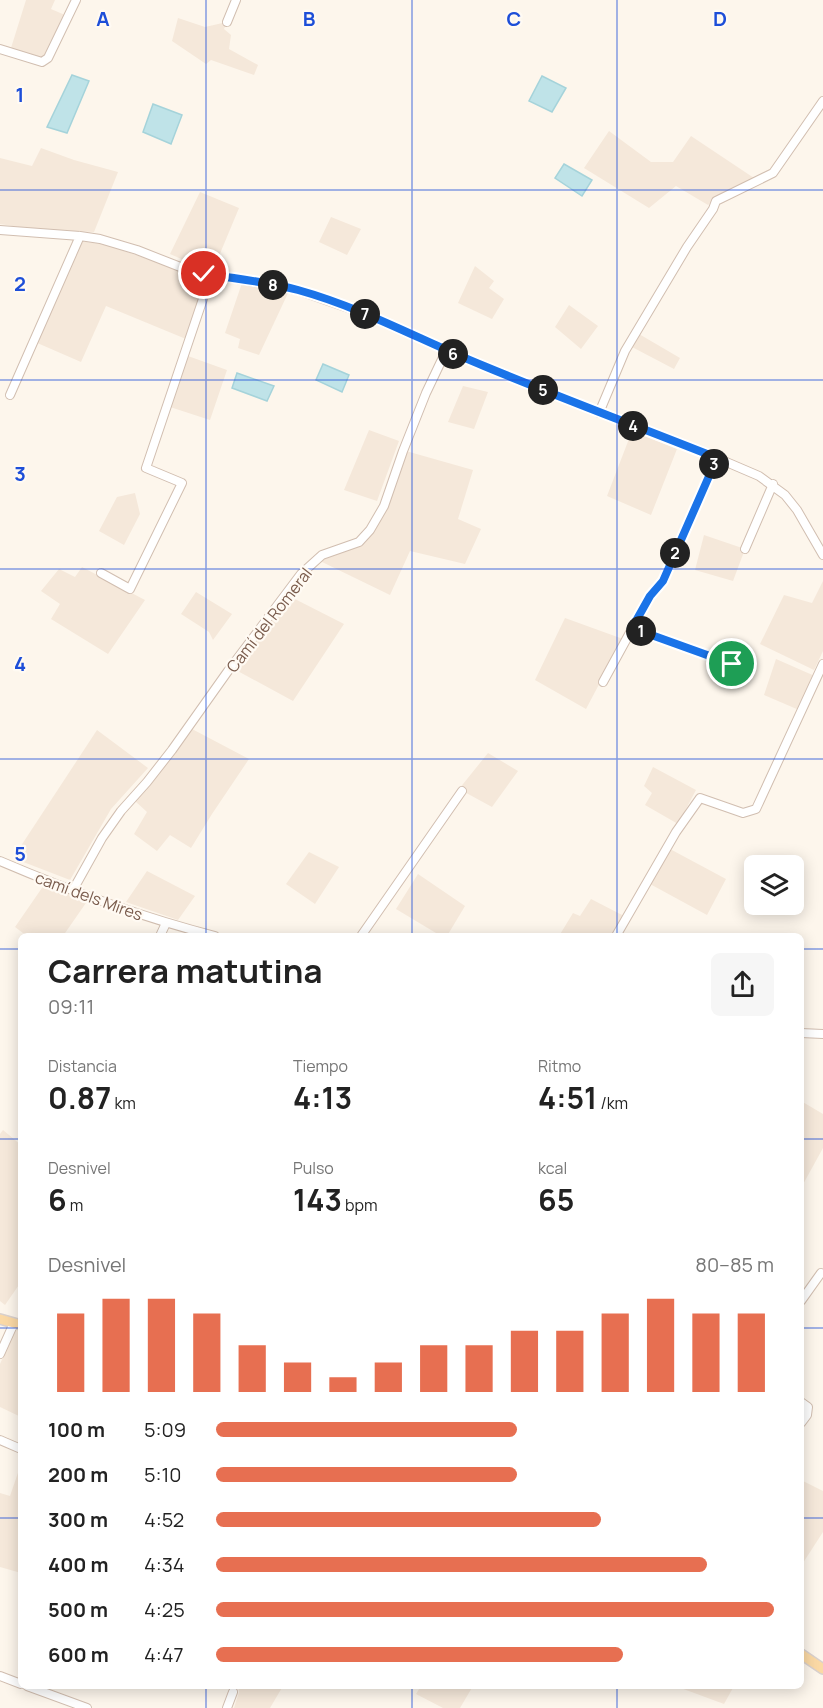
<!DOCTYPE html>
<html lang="es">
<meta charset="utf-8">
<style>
:root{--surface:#fff;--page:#f6f6f6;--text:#222;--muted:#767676;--accent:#e76f51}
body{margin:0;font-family:Manrope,sans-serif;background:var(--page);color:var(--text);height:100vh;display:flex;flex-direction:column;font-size:22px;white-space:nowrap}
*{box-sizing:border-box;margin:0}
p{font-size:20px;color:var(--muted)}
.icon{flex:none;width:33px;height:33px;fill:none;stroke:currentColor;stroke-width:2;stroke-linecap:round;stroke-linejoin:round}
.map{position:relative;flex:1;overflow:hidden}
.sheet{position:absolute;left:18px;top:933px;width:786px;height:756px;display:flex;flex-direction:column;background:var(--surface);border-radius:9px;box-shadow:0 3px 15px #0003}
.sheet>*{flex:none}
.tools{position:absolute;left:744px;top:855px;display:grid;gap:12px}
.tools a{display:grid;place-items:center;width:60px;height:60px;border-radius:9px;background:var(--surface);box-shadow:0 3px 15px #0003;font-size:30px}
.pin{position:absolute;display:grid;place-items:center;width:51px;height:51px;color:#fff;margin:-26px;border:3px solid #fff;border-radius:50%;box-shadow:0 2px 6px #0007}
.km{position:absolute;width:30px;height:30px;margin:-15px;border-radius:50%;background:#222;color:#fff;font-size:16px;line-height:30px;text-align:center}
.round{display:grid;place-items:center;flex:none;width:63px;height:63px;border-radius:9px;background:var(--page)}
.summary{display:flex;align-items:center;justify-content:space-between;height:102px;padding:0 30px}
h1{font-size:33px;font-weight:700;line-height:45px}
.metrics{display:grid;grid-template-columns:repeat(3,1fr);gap:9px;height:102px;padding:6px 30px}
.metrics div{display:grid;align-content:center}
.metrics b{font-size:30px;font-weight:700}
.metrics small{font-size:16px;font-weight:400}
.metrics p{font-size:16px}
.chart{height:168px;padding:12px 30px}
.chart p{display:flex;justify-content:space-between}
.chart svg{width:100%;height:108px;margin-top:6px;stroke:var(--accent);stroke-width:6}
ul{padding:0 30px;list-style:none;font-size:20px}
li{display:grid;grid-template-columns:96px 72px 1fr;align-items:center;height:45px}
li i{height:15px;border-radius:8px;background:var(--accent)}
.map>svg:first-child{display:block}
.residential{fill:#f5e8da}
.water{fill:#bfe3e8;stroke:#a5d3da;stroke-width:1.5}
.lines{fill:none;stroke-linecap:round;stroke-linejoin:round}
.minor-casing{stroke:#d1beb0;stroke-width:10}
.major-casing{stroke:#dad1cd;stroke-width:12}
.minor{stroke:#fff;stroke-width:8}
.major{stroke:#fbd9a5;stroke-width:9}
.route-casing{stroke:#fff;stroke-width:12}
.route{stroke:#1a73e8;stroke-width:8}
.grid{fill:none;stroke:#1d4ed8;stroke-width:1.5;stroke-opacity:0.55}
.labels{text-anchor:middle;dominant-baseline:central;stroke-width:4.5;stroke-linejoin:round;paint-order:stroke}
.street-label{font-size:16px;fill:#7a5c4d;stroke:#fffaf3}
.grid-label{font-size:20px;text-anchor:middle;font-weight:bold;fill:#1d4ed8;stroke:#fffaf3;stroke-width:4.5;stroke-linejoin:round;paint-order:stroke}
</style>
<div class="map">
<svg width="823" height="1708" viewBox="0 0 823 1708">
<rect width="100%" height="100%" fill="#fdf6ec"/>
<path class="residential" d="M26,0h29l-4,9 14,6 -19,42 -5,2 -30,-11z
M178,18l27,9 22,-5 -3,7 7,6 -2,14 29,16 -4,10 -43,-15 -5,4 -34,-23z
M609,131l42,31h22l18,-26 63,42 -39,20 -7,7 -32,-19 -27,22 -65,-40z
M41,148l33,12 44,12 -24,60 -63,-3 -31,-5v-66l32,8z
M200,192l39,16 -25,60 -19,-3 -25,-11z
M331,217l30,12 -14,26 -28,-13z
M80,241l27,4 98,34 -19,60 -80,-33 -25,56 -46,-20z
M475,266l19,15 -5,7 15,11 -12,20 -34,-16z
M242,283l47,8 -30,64 -21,-7 2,-9 -15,-6z
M569,305l29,21 -17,23 -26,-22z
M639,334l41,24 -6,11 -42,-22z
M188,356l39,14 -17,50 -40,-13z
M463,386l25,6 -14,37 -26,-7z
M369,430l30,11 -22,60 -33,-11z
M632,431l45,18 -26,66 -44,-19z
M406,451l67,19 -15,49 23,10 -16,35 -55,-13 -20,44 -70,-34 42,-17 9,-8 15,-27z
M135,493l5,21 -16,31 -25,-14 18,-34z
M704,535l41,14 -12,32 -38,-11z
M82,567l63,33 -37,54 -57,-35 9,-15 -19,-13 18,-22 16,8z
M823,581v70l-9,19 -54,-26 24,-49 28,8z
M196,592l36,22 -19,26 -4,-8 -28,-18z
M289,596l55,28 -51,77 -59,-32z
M565,618l58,21 -37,70 -51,-29z
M776,659l41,18 -18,33 -35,-15z
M192,729l57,30 -37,55 -21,34 -21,-13 -13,16 -23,-17 13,-22 -12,-11 19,-21z
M97,730l51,38 -37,41 -41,71 -57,-22z
M488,753l30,18 -26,36 -33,-18z
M653,767l43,23 -18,34 -33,-19 7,-12 -8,-7z
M670,849l56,30 -19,36 -57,-31z
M309,852l30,15 -24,37 -29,-20z
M147,871l48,25 -17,24 -52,-18z
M418,874l47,32 -18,30h-6l-45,-27z
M44,885l44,15 -25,36h-36l-12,-9z
M591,899l33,17 -11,20h-54l14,-23 7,3z
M801,1101l22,13v34l-22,40z
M3,1130l18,15v137l-16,23 -5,-4v-167z
M16,1328l5,1v88l-21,-10v-43z
M21,1464v109l-21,-6v-74l10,3z
M801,1480l22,11v41l-22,34z
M238,1686h45l-13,22h-36l5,-16z
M421,1686h52l-13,22h-17l-27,-14z
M679,1686h55l-10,18 -46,-17z"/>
<path class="water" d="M72,75l17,6 -22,52 -20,-6z
M542,76l24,12 -14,24 -23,-11z
M153,104l29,11 -11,29 -28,-12z
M564,164l28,16 -10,16 -27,-18z
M323,364l26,11 -7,17 -26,-12z
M237,373l37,13 -7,15 -35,-13z"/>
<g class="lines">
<g class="minor-casing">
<path id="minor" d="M227,22l9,-22
M0,49l42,13 6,-4 28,-58
M0,230l80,6 20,3 37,11 51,20 109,20 63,22 128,56 229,90 42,18 26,19 12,15 26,45
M10,395l70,-159
M599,413l26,-62 62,-104 26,-38 3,-8 57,-28 50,-72
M745,549l28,-65
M101,573l29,16 52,-106 -36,-15 65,-193
M632,628l100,36
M603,682l47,-86 13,-15 54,-123
M0,861c70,30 141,56 215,75
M73,890l29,-52 19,-27 26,-29 25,-32 56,-79 73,-97 21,-19 37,-13 11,-12 14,-24 19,-55 23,-58 20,-42
M160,936l6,-13
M361,936l101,-145
M616,936l60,-104 24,-34 43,15 13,-4 67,-145
M801,1033l22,1
M801,1301l20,-28
M0,1354l14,-31
M801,1402l7,5 -1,8 -6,8
M0,1440l21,9
M0,1676l21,8
M27,1686l60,22
M227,1708l6,-16"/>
</g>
<g class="major-casing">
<path id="major" d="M0,1319l21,6
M801,1654l22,15"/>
</g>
<use href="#minor" class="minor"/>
<use href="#major" class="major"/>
</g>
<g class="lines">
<g class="route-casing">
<path id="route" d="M204,274c31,4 64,8 94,16 65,18 124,51 186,76 77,32 155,61 233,92l-54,123 -13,15 -18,32 100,36"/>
</g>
<use href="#route" class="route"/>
</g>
<path class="grid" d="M206,0v936M412,0v936M617,0v936M0,190h823M0,380h823M0,569h823M0,759h823M0,949h21M801,949h22M0,1139h21M801,1139h22M0,1328h21M801,1328h22M0,1518h21M801,1518h22M206,1686v22M412,1686v22M617,1686v22"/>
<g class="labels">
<g class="street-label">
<text transform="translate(269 620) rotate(-52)">Camí del Romeral</text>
<text transform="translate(89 896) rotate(20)">camí dels Mires</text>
</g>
</g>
<g class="grid-label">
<text x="103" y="26">A</text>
<text x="309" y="26">B</text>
<text x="514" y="26">C</text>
<text x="720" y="26">D</text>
<text x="20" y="102">1</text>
<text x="20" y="291">2</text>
<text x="20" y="481">3</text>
<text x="20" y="671">4</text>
<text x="20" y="861">5</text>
</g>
</svg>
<div class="tools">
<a><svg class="icon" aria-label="layers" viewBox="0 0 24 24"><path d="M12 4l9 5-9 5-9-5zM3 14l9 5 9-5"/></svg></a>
</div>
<div class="pin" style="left:732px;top:664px;background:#1e9e55"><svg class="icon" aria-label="arrive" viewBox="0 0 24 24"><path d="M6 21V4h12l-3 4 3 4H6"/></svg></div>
<div class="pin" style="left:204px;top:274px;background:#d93025"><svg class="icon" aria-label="check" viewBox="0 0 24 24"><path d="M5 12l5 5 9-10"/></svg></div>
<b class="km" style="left:641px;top:631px">1</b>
<b class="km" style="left:675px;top:553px">2</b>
<b class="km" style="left:714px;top:464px">3</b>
<b class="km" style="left:633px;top:426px">4</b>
<b class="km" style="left:543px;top:390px">5</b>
<b class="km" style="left:453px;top:354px">6</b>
<b class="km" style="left:365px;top:314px">7</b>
<b class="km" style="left:273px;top:285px">8</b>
<section class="sheet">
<div class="summary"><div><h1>Carrera matutina</h1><p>09:11</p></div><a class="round"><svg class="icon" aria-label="share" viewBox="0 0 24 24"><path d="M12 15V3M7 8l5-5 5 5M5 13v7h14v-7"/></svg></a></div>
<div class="metrics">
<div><p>Distancia</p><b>0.87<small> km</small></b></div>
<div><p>Tiempo</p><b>4:13</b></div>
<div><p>Ritmo</p><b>4:51<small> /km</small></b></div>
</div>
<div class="metrics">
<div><p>Desnivel</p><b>6<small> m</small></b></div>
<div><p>Pulso</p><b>143<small> bpm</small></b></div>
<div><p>kcal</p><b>65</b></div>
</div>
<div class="chart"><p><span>Desnivel</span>80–85 m</p>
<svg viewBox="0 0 160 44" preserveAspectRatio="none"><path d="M5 44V12M15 44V6M25 44V6M35 44V12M45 44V25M55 44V32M65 44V38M75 44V32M85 44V25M95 44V25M105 44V19M115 44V19M125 44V12M135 44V6M145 44V12M155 44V12"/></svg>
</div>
<ul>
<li><b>100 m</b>5:09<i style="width:54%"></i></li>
<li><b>200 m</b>5:10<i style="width:54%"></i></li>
<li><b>300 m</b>4:52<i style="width:69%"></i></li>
<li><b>400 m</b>4:34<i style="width:88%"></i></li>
<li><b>500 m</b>4:25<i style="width:100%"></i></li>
<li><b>600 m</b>4:47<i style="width:73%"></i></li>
</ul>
</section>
</div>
